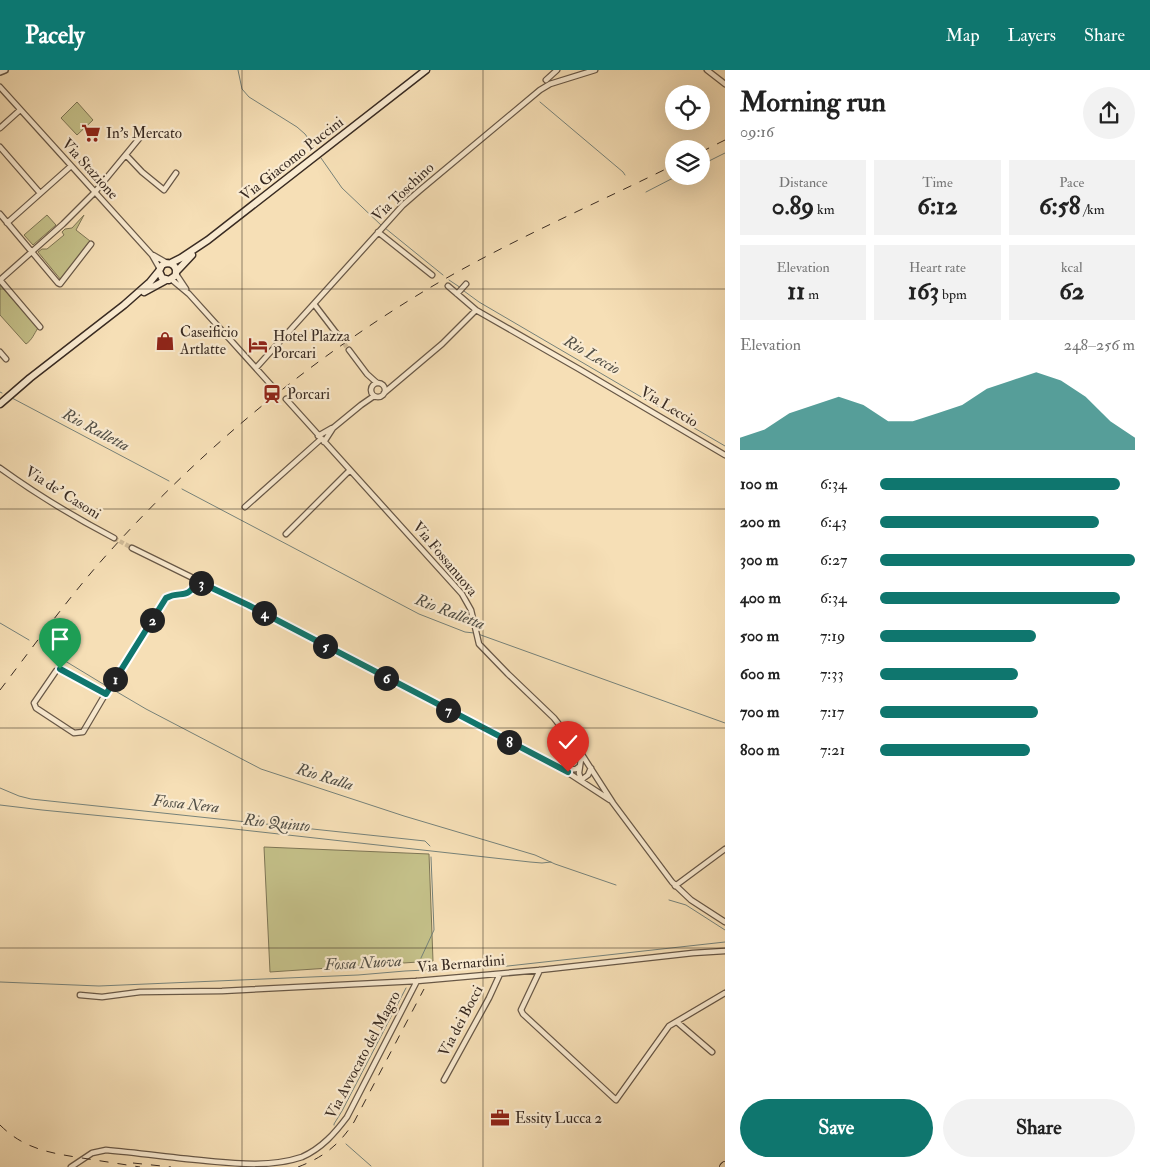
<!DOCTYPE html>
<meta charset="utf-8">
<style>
:root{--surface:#fff;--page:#f2f2f2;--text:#222;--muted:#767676;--accent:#0f766e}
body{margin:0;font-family:"IM FELL Double Pica",serif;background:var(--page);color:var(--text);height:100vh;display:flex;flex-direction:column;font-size:19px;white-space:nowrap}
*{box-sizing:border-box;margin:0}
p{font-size:16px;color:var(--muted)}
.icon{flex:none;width:28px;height:28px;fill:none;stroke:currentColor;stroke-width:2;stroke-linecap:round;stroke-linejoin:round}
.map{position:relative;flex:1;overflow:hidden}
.details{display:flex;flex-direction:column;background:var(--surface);width:425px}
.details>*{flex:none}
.tools{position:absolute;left:665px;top:15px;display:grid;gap:10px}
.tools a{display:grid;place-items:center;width:45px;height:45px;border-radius:50%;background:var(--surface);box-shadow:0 5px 20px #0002;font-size:25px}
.pin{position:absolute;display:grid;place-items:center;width:42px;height:42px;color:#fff;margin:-51px -21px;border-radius:50% 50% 50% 0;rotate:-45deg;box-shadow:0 0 5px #0007}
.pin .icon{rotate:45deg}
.km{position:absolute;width:25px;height:25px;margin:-12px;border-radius:50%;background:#222;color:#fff;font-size:14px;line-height:25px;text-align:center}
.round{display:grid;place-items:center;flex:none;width:52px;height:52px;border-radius:26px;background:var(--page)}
.summary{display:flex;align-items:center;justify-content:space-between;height:85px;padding:0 15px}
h1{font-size:28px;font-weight:700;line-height:38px}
.stats{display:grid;grid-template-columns:repeat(3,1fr);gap:8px;height:85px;padding:5px 15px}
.stats div{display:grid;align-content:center;border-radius:0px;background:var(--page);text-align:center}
.stats b{font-size:25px;font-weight:700}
.stats small{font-size:14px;font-weight:400}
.stats p{font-size:14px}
.chart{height:140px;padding:10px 15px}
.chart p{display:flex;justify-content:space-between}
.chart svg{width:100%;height:90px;margin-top:5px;fill:var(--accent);opacity:.7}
.button{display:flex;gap:10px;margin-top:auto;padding:10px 15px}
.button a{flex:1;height:58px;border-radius:30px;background:var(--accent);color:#fff;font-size:20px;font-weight:700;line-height:58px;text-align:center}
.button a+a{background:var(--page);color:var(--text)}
ul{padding:0 15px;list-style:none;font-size:16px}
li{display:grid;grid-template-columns:80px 60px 1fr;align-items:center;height:38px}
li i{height:12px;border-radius:6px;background:var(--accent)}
header{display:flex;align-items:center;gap:30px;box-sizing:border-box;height:70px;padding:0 25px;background:var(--accent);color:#fff}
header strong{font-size:24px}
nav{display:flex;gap:28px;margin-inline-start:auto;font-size:18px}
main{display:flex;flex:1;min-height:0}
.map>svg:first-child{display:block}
.green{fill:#c4c089;stroke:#7e7656}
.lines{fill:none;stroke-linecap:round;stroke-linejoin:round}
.stream{stroke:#76827a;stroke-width:1}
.minor-tunnel{stroke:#d0bb98;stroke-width:4.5;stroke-dasharray:4.5 2;stroke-linecap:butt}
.minor-casing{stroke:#685847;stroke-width:7}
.tertiary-casing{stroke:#685847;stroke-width:8}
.secondary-casing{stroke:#392b22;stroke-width:9}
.motorway-casing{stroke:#392b22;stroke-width:10}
.minor{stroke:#f9ead0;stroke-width:4.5}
.tertiary{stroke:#f9ead0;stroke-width:5}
.secondary{stroke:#f9ead0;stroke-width:6}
.motorway{stroke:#f6dfb6;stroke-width:8}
.rail{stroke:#392b22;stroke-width:1;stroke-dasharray:9 9;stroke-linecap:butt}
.route-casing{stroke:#fff;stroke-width:10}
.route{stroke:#0f766e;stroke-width:6}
.grid{fill:none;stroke:#392b22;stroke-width:1;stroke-opacity:0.55}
.labels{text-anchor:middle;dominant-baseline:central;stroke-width:4.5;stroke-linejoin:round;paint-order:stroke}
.poi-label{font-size:15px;fill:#392b22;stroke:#f9ead0;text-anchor:start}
.street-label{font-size:15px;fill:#392b22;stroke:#f9ead0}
.water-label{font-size:16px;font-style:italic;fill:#524f46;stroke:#f9ead0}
</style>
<header>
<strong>Pacely</strong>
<nav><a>Map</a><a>Layers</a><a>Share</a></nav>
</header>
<main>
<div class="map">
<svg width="725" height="1097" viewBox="0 0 725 1097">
<rect width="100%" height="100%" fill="#f6dfb6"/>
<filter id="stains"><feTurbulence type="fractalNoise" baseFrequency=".004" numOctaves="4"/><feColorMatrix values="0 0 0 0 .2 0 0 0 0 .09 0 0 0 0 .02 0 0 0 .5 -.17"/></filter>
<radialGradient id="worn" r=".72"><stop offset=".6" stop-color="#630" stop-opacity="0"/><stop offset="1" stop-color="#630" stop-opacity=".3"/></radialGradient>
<path class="green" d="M77,32l16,18 -16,15 -16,-17z
M47,145l9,10 -23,20 -9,-10z
M84,145l-8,15 14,11 -29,39 -23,-28 4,-3h5l17,-14 -2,-3 3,-3 7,-1z
M0,215l38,43c-4,6 -6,12 -12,16l-26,-29z
M264,777l165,7 4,107 -163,11z"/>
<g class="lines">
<path class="stream" d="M238,0l4,19 7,8 48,30 8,7 10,14
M540,32l83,70 2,3
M321,88l21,30 40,38
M701,95l24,-12
M646,122l31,-16
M385,158l58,47
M449,210l12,8
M464,221l15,11 246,144
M0,322l2,1
M12,328l157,83
M182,419l237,125 46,18 9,1
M0,553l29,17
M478,564l247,89
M47,580l61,37
M112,619l34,20 115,60 143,47 131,39 20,9 61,21
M0,718l19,8 12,3 394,42 5,5
M0,735l42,5 183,18 305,34 12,1 9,-1
M669,830l17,5 39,25
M421,888l13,-28 -3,-73
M0,912l99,4 259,-11 47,-4 103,-5 217,-24
M334,1055v-1l8,-13 64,-123
M346,1074l25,22"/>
<path class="minor-tunnel" d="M340,268l9,12
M114,468l18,10"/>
<g class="minor-casing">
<path id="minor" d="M707,0l18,14
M546,10l11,-10
M0,17l152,168 8,14
M0,58l20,-18
M0,77l40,46
M126,85l16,17 22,18 12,-17
M0,144l58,69 2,1 31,-40
M7,153l64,-57
M378,162l54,43
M153,185l14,8
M176,204l10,15
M171,209l18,15 83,92
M0,210l63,-56 32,-32 47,-57
M0,210l40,47
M448,216l28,24 103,59 146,86
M457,224l9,-10
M314,234l26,34
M349,280l18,24 10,9
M0,282l6,7
M256,298l147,-163 16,-14 121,-101 10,-6 45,-14
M371 320a7 7 0 1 1 14 0a7 7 0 1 1-14 0Z
M384,323l58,-49 34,-34
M286,329l176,195 9,16 8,34 29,30 46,44 25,32 34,53 59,79 19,18 34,22
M318,366l14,-8
M324,372l9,-14 28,-23 13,-9
M0,398c36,26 74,49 114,70
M245,437l76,-68
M286,464l64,-64
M132,478l116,57 319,167 43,28
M106,623l-46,-24 -4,2 -22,32 2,5 38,25 9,-1 23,-39 1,-2 59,-92c14,-9 21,2 31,-18
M580,696l-1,7 2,7 7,-5 3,-7
M566,700l10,-1 4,-3 1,-7 -2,-6
M675,816l50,-37
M540,900l-19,40 2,4 93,86 53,-74 56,-33
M80,925l22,2 38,-5 82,-1 195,-10 123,-11 153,-17 32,-2
M677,952l35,30
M444,1010l45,-82 11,-24
M71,1097l21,-14 14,-3c34,3 68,8 102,11 32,3 64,6 94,-4 20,-9 33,-24 45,-40l70,-136"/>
</g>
<g class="tertiary-casing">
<path id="tertiary" d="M0,2l5,-2"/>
</g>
<g class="secondary-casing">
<path id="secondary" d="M171,193l10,-5 27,-18 218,-170
M176,202l16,-17
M144,222l22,-12
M0,334l30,-26 94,-73 26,-23 9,-11 3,-6c9,-5 17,2 13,11l-6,4 -7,-2 -3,-7"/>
</g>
<g class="motorway-casing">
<path id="motorway" d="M724,1097l1,-1"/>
</g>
<use href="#minor" class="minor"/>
<use href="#tertiary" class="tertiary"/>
<use href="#secondary" class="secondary"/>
<use href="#motorway" class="motorway"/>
<path class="rail" d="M701,82l24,-12
M0,620c36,-47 71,-96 111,-140 90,-100 195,-187 310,-257 81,-49 168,-86 253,-128
M0,1055c24,24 50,28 82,33 19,3 39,6 58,9
M133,1093l38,4
M298,1097c26,-10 41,-22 56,-45l70,-133"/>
</g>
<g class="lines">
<g class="route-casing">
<path id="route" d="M60,599l46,25 60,-96c15,-8 21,3 31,-17l51,24 320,167"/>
</g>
<use href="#route" class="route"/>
</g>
<path class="grid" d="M242,0v1097M483,0v1097M0,219h725M0,439h725M0,658h725M0,878h725"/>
<defs>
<g id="supermarket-bare" transform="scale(1.5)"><path d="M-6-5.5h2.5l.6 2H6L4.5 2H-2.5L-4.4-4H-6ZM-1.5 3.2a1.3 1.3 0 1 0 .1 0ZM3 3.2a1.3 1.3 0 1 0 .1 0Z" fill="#8f2418" stroke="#f9ead0" stroke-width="2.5" paint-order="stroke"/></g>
<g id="shop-bare" transform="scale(1.5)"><path d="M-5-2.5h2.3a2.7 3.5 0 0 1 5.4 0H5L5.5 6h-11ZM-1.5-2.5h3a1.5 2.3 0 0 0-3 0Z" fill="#8f2418" stroke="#f9ead0" stroke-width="2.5" paint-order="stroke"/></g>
<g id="hotel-bare" transform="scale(1.5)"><path d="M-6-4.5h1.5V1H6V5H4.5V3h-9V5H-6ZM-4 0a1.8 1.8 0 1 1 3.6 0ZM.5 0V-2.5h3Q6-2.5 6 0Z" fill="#8f2418" stroke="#f9ead0" stroke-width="2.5" paint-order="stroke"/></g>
<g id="station-bare" transform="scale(1.5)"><path d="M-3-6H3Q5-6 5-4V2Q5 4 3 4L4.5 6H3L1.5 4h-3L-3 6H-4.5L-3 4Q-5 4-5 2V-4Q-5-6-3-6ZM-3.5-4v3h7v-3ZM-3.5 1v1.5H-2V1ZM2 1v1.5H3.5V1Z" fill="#8f2418" stroke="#f9ead0" stroke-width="2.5" paint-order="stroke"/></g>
<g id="office-bare" transform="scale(1.5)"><path d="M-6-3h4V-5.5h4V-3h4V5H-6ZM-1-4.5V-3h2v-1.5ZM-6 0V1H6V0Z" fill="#8f2418" stroke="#f9ead0" stroke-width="2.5" paint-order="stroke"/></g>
</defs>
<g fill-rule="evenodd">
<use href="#supermarket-bare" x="91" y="63"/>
<use href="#shop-bare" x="165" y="271"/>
<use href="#hotel-bare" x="258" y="275"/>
<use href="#station-bare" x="272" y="324"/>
<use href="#office-bare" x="500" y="1048"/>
</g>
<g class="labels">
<g class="poi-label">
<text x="106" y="63">In's Mercato</text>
<text x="180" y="262">Caseificio<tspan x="180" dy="17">Artlatte</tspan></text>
<text x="273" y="266">Hotel Plazza<tspan x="273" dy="17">Porcari</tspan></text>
<text x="287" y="324">Porcari</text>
<text x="515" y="1048">Essity Lucca 2</text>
</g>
<g class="street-label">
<text transform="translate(292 89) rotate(-38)">Via Giacomo Puccini</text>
<text transform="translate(90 99) rotate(48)">Via Stazione</text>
<text transform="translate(403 122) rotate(-43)">Via Toschino</text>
<text transform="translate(669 337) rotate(31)">Via Leccio</text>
<text transform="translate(63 423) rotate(32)">Via de' Casoni</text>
<text transform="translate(445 489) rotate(50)">Via Fossanuova</text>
<text transform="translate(461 894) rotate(-5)">Via Bernardini</text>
<text transform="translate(461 951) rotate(-62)">Via dei Bocci</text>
<text transform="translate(363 985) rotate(-62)">Via Avvocato del Magro</text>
</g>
<g class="water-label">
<text transform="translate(592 285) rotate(30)">Rio Leccio</text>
<text transform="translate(96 360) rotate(28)">Rio Ralletta</text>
<text transform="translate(450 542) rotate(21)">Rio Ralletta</text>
<text transform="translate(325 707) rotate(17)">Rio Ralla</text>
<text transform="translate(186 734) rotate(6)">Fossa Nera</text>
<text transform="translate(277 753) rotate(6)">Rio Quinto</text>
<text transform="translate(363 893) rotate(-3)">Fossa Nuova</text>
</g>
</g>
<rect width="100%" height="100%" filter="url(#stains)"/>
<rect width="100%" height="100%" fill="url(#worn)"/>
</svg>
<div class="tools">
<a><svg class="icon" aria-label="locate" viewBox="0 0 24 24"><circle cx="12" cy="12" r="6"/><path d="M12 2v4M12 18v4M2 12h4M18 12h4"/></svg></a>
<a><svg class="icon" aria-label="layers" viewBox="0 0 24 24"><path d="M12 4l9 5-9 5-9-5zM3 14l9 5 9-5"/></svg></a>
</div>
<div class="pin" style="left:60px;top:599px;background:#1e9e55"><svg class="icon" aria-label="arrive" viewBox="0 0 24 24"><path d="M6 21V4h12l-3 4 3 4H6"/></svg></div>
<div class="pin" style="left:568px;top:702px;background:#d93025"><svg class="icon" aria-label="check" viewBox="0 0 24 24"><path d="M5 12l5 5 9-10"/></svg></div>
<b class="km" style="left:115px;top:609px">1</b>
<b class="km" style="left:152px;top:550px">2</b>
<b class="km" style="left:201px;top:513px">3</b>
<b class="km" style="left:264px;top:543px">4</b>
<b class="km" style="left:325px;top:576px">5</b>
<b class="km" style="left:386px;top:608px">6</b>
<b class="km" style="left:448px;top:640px">7</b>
<b class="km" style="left:509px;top:672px">8</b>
</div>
<section class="details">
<div class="summary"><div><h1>Morning run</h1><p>09:16</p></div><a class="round"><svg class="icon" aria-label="share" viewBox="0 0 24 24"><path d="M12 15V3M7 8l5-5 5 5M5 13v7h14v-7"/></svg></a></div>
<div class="stats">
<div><p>Distance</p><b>0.89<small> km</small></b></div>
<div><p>Time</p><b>6:12</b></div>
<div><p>Pace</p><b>6:58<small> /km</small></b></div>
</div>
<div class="stats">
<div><p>Elevation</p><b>11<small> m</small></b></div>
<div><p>Heart rate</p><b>163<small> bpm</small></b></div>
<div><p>kcal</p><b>62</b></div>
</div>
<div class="chart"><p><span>Elevation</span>248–256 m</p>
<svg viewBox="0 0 160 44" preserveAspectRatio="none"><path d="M0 44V38L10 34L20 26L30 22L40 18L50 22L60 30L70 30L80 26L90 22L100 14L110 10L120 6L130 10L140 18L150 30L160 38V44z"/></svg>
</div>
<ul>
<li><b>100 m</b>6:34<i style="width:94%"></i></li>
<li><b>200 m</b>6:43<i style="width:86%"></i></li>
<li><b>300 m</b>6:27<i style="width:100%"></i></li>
<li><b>400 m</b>6:34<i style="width:94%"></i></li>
<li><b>500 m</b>7:19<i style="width:61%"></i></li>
<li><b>600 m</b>7:33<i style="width:54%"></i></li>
<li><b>700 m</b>7:17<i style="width:62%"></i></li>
<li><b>800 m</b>7:21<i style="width:59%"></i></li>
</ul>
<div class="button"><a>Save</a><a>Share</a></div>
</section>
</main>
